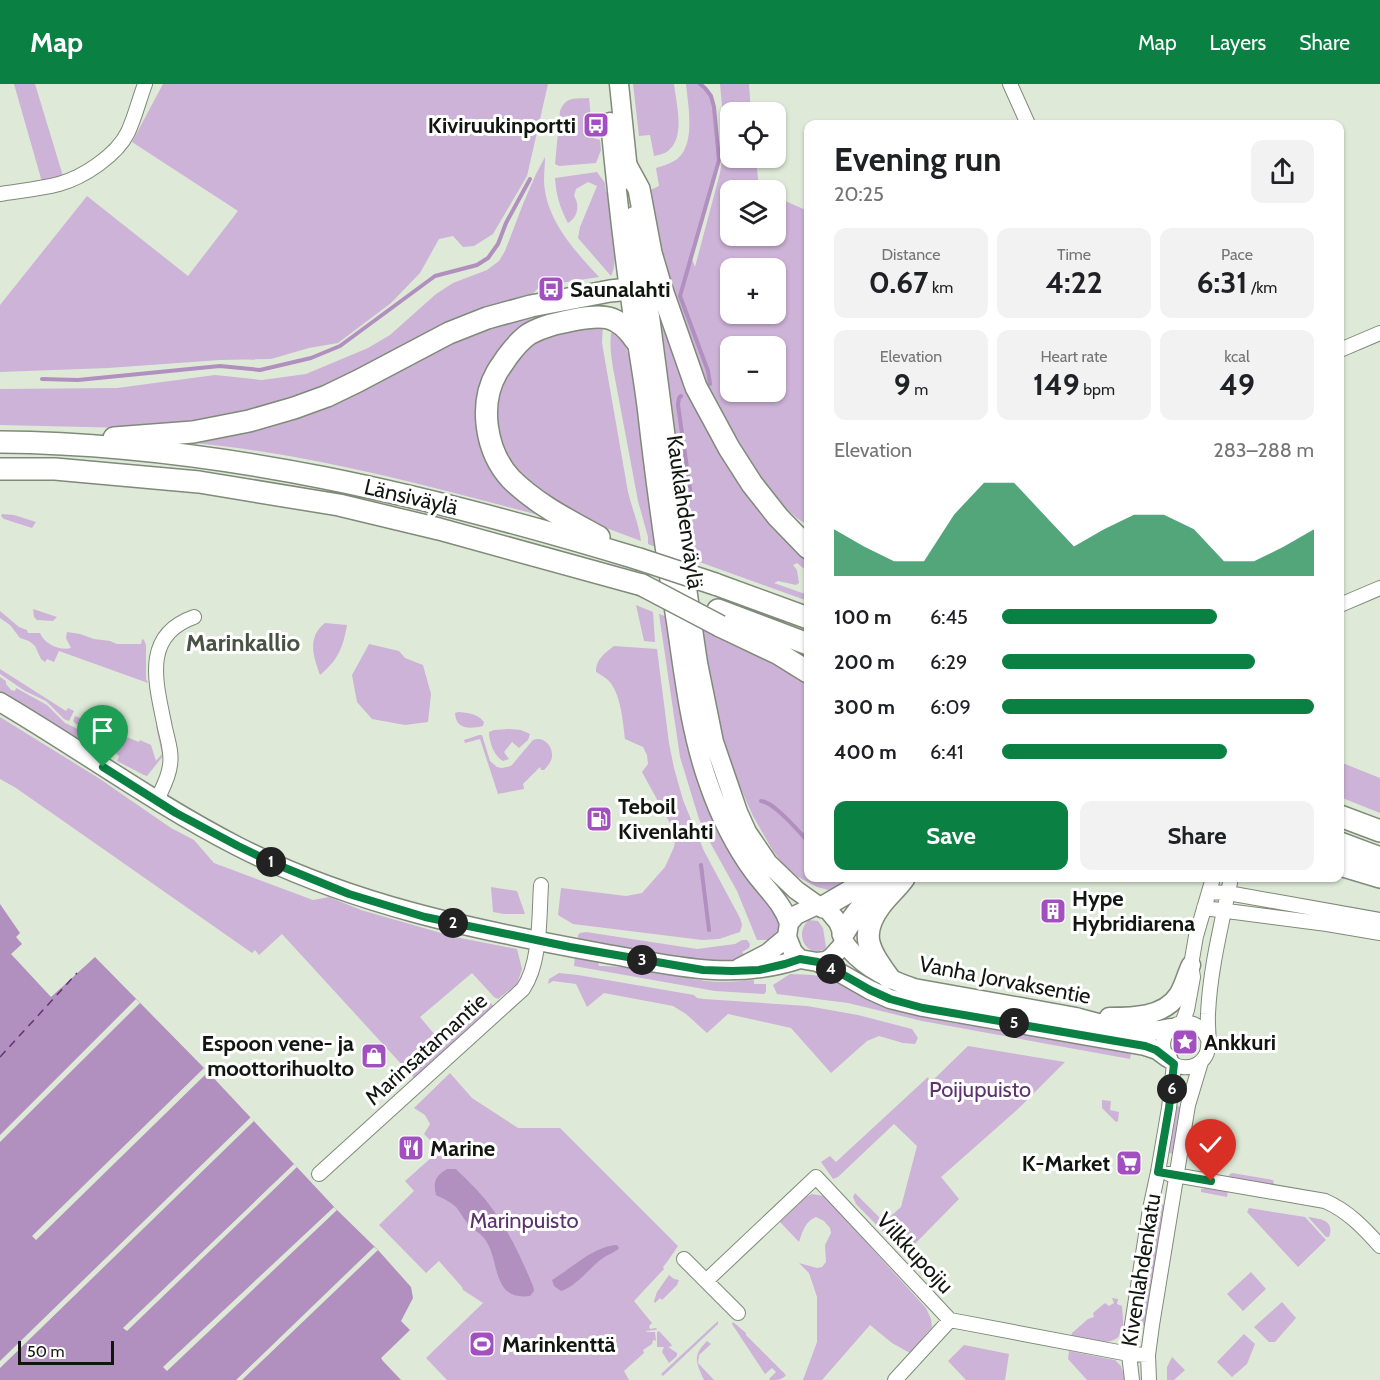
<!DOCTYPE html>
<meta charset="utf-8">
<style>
:root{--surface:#fff;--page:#f2f2f2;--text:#202124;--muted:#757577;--accent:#0b8043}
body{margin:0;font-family:Cabin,sans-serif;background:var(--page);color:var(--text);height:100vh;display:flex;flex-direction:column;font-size:22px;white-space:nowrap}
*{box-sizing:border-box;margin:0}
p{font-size:20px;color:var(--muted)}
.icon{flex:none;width:33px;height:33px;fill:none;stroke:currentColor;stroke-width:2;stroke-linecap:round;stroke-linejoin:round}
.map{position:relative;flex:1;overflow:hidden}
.side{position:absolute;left:804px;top:36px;width:540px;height:762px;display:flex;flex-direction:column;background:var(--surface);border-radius:12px;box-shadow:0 2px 4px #0004}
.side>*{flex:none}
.tools{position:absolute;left:720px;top:18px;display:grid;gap:12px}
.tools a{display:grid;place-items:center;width:66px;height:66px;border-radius:12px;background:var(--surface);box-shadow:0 2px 4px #0004;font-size:30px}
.scale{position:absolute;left:18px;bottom:15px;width:96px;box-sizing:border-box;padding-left:6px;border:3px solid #121610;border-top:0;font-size:16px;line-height:21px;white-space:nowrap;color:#121610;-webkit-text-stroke:4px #fff;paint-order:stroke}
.pin{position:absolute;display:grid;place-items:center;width:51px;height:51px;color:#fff;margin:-62px -26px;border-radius:50% 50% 50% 0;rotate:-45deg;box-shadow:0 0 6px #0007}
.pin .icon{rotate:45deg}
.km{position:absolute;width:30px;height:30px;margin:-15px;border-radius:50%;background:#222;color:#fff;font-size:16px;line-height:30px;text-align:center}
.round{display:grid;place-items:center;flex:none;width:63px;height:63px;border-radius:12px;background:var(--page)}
.summary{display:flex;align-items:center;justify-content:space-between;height:102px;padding:0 30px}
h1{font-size:33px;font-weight:700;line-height:45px}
.metrics{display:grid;grid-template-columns:repeat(3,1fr);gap:9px;height:102px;padding:6px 30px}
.metrics div{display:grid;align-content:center;border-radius:12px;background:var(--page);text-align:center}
.metrics b{font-size:30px;font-weight:700}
.metrics small{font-size:16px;font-weight:400}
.metrics p{font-size:16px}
.chart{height:168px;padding:12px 30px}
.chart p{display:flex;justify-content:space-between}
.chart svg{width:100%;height:108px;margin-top:6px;fill:var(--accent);opacity:.7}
.button{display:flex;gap:12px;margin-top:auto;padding:12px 30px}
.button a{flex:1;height:69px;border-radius:12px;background:var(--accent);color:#fff;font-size:24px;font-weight:700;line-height:69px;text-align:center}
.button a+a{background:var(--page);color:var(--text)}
ul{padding:0 30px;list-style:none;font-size:20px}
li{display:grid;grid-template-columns:96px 72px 1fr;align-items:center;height:45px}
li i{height:15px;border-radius:8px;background:var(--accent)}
header{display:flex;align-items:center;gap:36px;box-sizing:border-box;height:84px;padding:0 30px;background:var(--accent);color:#fff}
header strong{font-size:28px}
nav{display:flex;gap:33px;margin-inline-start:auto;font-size:21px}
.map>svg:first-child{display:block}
.green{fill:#cdb3d7;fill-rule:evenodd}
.water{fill:#b18fbf}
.pier{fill:#deead7}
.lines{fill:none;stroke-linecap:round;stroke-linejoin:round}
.stream{stroke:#b18fbf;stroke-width:4}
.ferry{stroke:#5f346f;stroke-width:1.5;stroke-dasharray:8 6;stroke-linecap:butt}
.minor-casing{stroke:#7f8a79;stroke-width:16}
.major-casing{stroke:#7f8a79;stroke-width:21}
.highway-casing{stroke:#7f8a79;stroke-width:24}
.minor{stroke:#fff;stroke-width:14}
.major{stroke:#fff;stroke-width:18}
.highway{stroke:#fff;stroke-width:21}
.highway-bridge-casing{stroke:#7f8a79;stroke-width:24;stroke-linecap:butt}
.highway-bridge{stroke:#fff;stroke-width:21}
.route-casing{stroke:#fff;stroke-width:12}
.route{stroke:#0b8043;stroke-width:8}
.labels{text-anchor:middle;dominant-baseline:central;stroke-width:6;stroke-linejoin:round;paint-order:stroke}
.poi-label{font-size:22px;font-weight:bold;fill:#121610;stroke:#fff;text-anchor:start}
.street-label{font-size:22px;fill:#121610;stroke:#fff}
.park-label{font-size:22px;fill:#5e326e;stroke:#fff}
.neighbourhood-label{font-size:24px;font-weight:bold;fill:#485343;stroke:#fff}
</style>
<header>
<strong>Map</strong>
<nav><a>Map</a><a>Layers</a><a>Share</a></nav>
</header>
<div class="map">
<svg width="1380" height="1296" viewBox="0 0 1380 1296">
<rect width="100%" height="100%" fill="#deead7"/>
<path class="green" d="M14,0h21l28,92 -21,6z
M163,0h385l-21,92 -34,58 -19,12 -11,1 -10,-11 -14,3 -19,34 -29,30 -53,40 -29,5 -38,11 -51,1 -112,8 -108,4v-67l87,-109 101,80 50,-65 -106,-69z
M633,0h41c2,19 12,53 -6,67 -4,3 -9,4 -14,5l-4,-21 -11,1z
M686,0h14l5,4 6,8 3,11 5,53 -28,97 4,10 25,-94 5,-34 -5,-55h29l2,28h-21v46h26l3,32h-29v46h46v-39l32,14v314l-10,-6 -14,-12 -22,-28 -53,-86 -46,-126 -15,-76 11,-5 -3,-18c6,-2 13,-4 18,-7 23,-13 14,-56 12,-77zM730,184h46v46h-46zM730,262h46v46h-46z
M589,14l4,40 7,2 1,10 -5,13 -37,3 -4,-2 5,-53c6,-15 15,-12 29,-13z
M545,73c0,7 -1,15 -1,23 1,39 30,70 55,97l-59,9 -12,13 -198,88 -103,33 -98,8 -129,-3v-36l117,-1 98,-13 47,5 44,-6 62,-26 22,-13 46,-41 17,-11 34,-13 12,-9 6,-10 18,-47 13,-30z
M597,88l8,11 1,9h4c1,20 10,68 1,84l-33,-38 2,-11 17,-41 -9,-4 -12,7 -2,7c6,9 4,21 -6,27 -8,-15 -12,-28 -13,-45z
M654,203l17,52 137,218v15l-11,-9 -4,2 4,5 2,13 -3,2 -18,-4 -4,2 34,12v6l-117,-42z
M601,218l2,9 -80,20 -42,83 61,102c-117,-31 -238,-64 -359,-74l265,-99 48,-20z
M603,241l-1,18 26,149c4,17 11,32 13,49l-56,-21 -60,-38 -22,-30 -7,-27 2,-32 12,-26 26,-27 21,-9z
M612,244c16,16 17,28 22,49l24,171 -10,-4v-7l-10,-36 -25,-133c-2,-13 -4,-26 -1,-40z
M2,430l12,1 22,7 -4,6 -28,-9 -3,-3z
M636,521l17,7 2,30 -11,-1z
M33,525l24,8 -4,4 -16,-1 -3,-3z
M0,527l19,16 8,3 1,3h12c4,11 20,18 31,15l-5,-10 1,-6 13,2 14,5 16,2 7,3h24l1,-5 2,1 2,5v34l2,4 -89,-32 -5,11 -7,-3 -2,3 -4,-3 -6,-13 -6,-5 -9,-3 -10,-13 -10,-7z
M659,530l11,4 18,114 92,185c0,12 -3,18 -11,26l-1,-3h-11l-20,-49 -30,-54 -8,-18 -19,-62z
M325,539l22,2c-4,23 -9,35 -27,50 -7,-19 -13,-38 5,-52z
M698,543l59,24 51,27v200h46l-17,12h-9l-11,-3 -19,-10 -15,-13 -10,-13 -20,-35 -17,-38 -13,-26z
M369,560l30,7 6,7 18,7 8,29 -3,28 -23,3 -33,-6 -15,-17 -5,-27z
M614,562l43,3 12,94 5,25 9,32 21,51 36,67 2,7 -2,7 -21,7 -17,1 -129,-16 -15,-9 3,-27 65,8 16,-3 23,-26 9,-20 2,-13 -34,-62 6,-8 -1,-9 -4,-8 -18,-8c-2,-17 -4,-46 -17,-59 -4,-3 -8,-6 -12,-8 -1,-12 10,-20 18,-26z
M0,585l66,42 2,-3 6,3 -5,10 -5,-2 -18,-18 -21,-10 -25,-17z
M0,593l6,4v3l5,6 4,1 1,-3 31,17 18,18 15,7 -1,2 1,1 12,4v-2l22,9 -5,13 -4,2 -105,-65z
M458,628c10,1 19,1 26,10l-1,4c-13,3 -27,4 -28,-13z
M75,632l64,26 1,-2 11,5 5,16 6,-7 -6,-28 4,3 3,27 -16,20 -3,-1 -27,-14 2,-5 -4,-3 4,-12 -43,-17 -3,-3z
M0,633l100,62 71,49 23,12 20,23 99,37 16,-3 32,13 94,27 62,12 5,20 -5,15 -19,15 -4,-2 -22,-24 -52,44 21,25 48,-41 7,8 -82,69 -132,-144 -23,21 -4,-5 -3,3 -236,-165 -16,-9z
M509,645l12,1 9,4 -2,6 -9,8 -7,-6 -8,10 5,7 -6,2c-9,-5 -14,-19 -14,-29l5,-2z
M479,651h3l8,26 7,6 5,1 9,-2 22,-26c10,-4 20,5 19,17 -1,5 -4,9 -8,13h-3l-1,-3 -17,17 1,5 -26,5 -18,-55 -15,4 -1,-3z
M1340,678l40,16v35l-40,-16z
M491,803l26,4 8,23h-21l-11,-2z
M809,836l9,1 5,7 3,19 -1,2c-20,10 -31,-17 -16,-29z
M586,848l111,17 38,-5 7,-4h5l3,4 -1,4 -7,4 4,5 -15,4 -28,1 -125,-22v-5l2,-2z
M575,872l23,4 1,6c36,-1 71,11 108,15 15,2 31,0 47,-1v4h12v8l-2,2 -49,-3 -141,-25z
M559,889l19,2 116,20 3,3 7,1 103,7 51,9 54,14 6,9 -3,6 -12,-1 -24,-7 -12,5 -36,32 -40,-45 -63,-14 -21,19 -21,-19 -13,-8 -69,-13 -17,14 -11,-23 -23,-3 -5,3 1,-5z
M790,890l23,1 15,3 91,37 39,9 1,-2 165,30 7,2 -1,5 -208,-38 -74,-18 -71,-9 -4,-9z
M968,962l97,16 -47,47 -77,68 18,22 -54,55 -49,-50 -3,-7 2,-4 29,29 17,-15 16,-61 -23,-22 -56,53 -5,2 -12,-17 9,-6 6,6 92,-85 2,6z
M450,989l22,25 46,30h42l118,118 -11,16 -4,5 1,2 -30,32 18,22 -3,3 1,3 6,-1 1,1 -2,1 -9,1 1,1h8l1,9 -2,-1h-1l-1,4 -9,6 1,3 -20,18 5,9h-182l-21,-22 57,-55 -20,-13 -1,-3 -23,-26 -13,12 -47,-48 35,-34 -9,-10 27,-24 -4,-4 3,-4 -2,-2 4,-4 -9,-9 6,-10 -5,-9 -11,-7z
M1102,1016l9,1 -1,9 9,2 -1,9 -2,1 -14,-14z
M1177,1022l4,1 -8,47 -4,-1z
M1232,1089l41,7 1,4v1l-43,-6 -2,-4z
M1207,1104l21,3 -1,6 -26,-5v-3z
M812,1110l12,2 102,112 5,11 1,8 -22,26 -18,-10 -22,-18 -48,55h-19l14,-38v-45l-8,-24 -10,-10 18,5 5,-1 4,-5 -1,-17 6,-12 -1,-5 -6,-7 -8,-4c-11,5 -13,13 -17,25l-19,-20 26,-25z
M1156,1120l9,1 -20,120 -3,1 -3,-2 16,-96z
M1249,1124l56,9 21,23 -28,27 -51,-55z
M1308,1133c13,2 27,3 21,20h-3z
M1251,1188l15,17 -23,22 -16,-17z
M669,1191l5,4 5,1 -2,5 -15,15 -2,-2 -5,5 -1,-2 3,-9z
M1112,1214l6,1 -1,5 5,2c1,17 6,34 -18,36l-33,-5 1,-4 16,-14 6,-2 -1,-4 12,-10 4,3 5,-3z
M1282,1218l14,16 -21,24h-6l-15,-15z
M718,1237v3l-55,52 -2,-2z
M733,1238l13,11v2l40,40c-4,5 -9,5 -16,5l-1,-1 7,-7 -4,-4 -7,6 -33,-50z
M659,1247l12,13 1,2 -4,1 9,6v3l-8,7 -7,-11 2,-5h-7v-15z
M1244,1250l11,10 -8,20 -15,13 -15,-15z
M707,1257l4,3 -12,11 -1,8 16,17h-10c-8,-18 -12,-24 3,-39z
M964,1261l45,9 -4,26h-39l-18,-19z
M1069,1267l46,9 6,6 4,14h-38l-19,-21z
M1172,1273l13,13 -11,10h-7v-13z"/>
<path class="water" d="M0,820l20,29 -4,4 6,7 -11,10 40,43 44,-40 113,115 129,138 41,40 33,37 2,11 -12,23 9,9 -29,28 2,3 18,19h-401z
M447,1085h9c11,11 23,22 32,34 20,26 33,54 45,83l1,5 -4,5c-40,5 -29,-37 -46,-58 -4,-5 -10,-8 -14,-12 -6,-6 -9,-13 -14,-19 -5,-5 -14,-9 -20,-12 -3,-13 -1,-19 11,-26z
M617,1161l2,3c-4,5 -11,6 -16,10 -14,10 -26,28 -42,33l-7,-5 -2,-6c20,-12 42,-34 65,-35z"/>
<path class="pier" d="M136,915l4,4 -140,139v-7z
M204,984l4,4 -172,168 -4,-4z
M251,1033l3,4 -254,247v-7z
M294,1080l3,3 -170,164 -4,-3z
M334,1123l3,3 -170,161 -4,-4z
M374,1163l4,3 -136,130h-6z"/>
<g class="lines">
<path class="stream" d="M700,0l5,4 6,8 3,11 5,53 -39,136 28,75 2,13
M42,295l36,1 142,-14 40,4 51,-12 29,-12 95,-70 42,-11 11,-7 10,-14 8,-21 24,-44
M681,312l-2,2 -1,7 13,91
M761,717c13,1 37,30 47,40
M701,781l8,65"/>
<path class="ferry" d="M0,973l77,-84"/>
<g class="minor-casing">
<path id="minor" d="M1010,0l18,40
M0,110c19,-3 40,-5 59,-10 25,-7 58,-29 69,-52 7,-15 11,-32 17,-48
M1340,266l40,-17
M1340,521l40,-17
M157,716c5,-11 12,-23 13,-35 2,-12 -2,-24 -5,-37 -8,-42 -25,-92 29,-111
M1209,808l19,1 152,27
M1204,824l123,16 53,9
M1182,939l5,-13 6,-33 -2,-12 5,-29 17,-58
M1208,955c-15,-32 -54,-12 -43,15 7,17 32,18 41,1 5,-10 1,-29 2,-41 2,-46 14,-91 23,-136
M319,1090l204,-185c18,-26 16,-73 18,-104
M1169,1090l156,27c23,10 39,27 55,45
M684,1175l54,54
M706,1197l110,-104 134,143 179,34 19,1
M895,1296l55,-60
M1132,1296l-3,-26 2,-23 19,-122 8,-37 11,-64 5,-44
M1149,1296l-1,-25 4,-30 36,-220 13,-43"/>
</g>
<g class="major-casing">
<path id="major" d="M619,0l10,96
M610,38c6,63 13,126 22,189 5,33 11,66 15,99 8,71 18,142 29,212 8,54 14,109 32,160 11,32 26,63 45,89 13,18 29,31 36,52
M634,132l14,85 25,192 25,170 16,79 24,70 9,20 21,31 28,27 21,15 11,5 10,12 5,12 1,8 -3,5 -9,10 -6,4 -9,1 -17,-3 -7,-7 -6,-15 2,-14 7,-8 21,-10
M0,618c80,47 155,102 237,144 115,59 239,84 365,107 68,12 129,29 198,6
M844,858c16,24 43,37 70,46l162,29c29,8 66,19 95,11
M817,878l25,12 28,16 20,9 33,8 222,39 12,4 11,8
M739,884l29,-15 19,-16
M1109,933c23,0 55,0 69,-22 6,-9 8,-20 13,-30"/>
</g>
<g class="highway-casing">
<path id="highway" d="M627,83l12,22 12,64 10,34 35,100 33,61 23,36 26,33 30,31
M114,354l79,-6 56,-11 45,-13 33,-12 31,-15 91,-48 38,-15 44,-12 79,-15 19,-2 19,12
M0,358c218,2 431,54 639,117
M0,385h55l144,13 140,23 100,24 203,56
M599,453c-31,-17 -63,-33 -88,-58 -25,-27 -33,-74 -14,-107 3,-5 7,-10 10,-15 6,-8 13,-17 22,-23 14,-8 29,-11 44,-14 30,-6 45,-6 63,21
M715,500l93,34
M718,526l90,34
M720,542l59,28 29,18
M1340,732l40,15
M1340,759l40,15
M1340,781l40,12
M823,823l29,-17 11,-12
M843,850c11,-19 24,-36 42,-49
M889,894c-19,-27 -31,-42 -9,-72 7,-10 17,-18 24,-28"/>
</g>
<use href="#minor" class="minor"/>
<use href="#major" class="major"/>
<use href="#highway" class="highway"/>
<g class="highway-bridge-casing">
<path id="highway-bridge" d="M639,475l76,25
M642,501l78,41"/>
</g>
<use href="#highway-bridge" class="highway-bridge"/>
</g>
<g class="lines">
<g class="route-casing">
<path id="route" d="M103,683l73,46 62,33 35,17 76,31 76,23 145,30 133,23 29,1 27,-1 26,-6 15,-5 18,3 24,12 28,16 20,9 33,9 222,38 11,4 18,14 -5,44 -11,64 53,9"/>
</g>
<use href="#route" class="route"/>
</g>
<defs>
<g id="bus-square" transform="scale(1.35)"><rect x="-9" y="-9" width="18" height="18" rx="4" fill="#a250c0" stroke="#fff"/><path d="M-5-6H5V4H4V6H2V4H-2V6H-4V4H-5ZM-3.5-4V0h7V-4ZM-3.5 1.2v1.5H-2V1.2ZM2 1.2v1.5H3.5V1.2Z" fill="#fff"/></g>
<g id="fuel-square" transform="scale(1.35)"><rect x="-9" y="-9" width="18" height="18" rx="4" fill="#a250c0" stroke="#fff"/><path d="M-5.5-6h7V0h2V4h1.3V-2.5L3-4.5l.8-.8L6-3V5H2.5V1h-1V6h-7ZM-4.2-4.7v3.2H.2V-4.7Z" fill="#fff"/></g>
<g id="building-square" transform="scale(1.35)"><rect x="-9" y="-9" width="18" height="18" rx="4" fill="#a250c0" stroke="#fff"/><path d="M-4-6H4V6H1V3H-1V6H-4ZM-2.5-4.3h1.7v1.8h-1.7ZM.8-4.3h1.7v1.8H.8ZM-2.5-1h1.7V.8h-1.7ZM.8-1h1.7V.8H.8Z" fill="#fff"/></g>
<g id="sight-square" transform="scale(1.35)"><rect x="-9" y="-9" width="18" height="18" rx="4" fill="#a250c0" stroke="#fff"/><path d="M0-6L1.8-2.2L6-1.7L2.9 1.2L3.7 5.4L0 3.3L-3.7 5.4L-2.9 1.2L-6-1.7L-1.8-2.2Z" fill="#fff"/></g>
<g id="shop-square" transform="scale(1.35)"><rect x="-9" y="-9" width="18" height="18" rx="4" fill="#a250c0" stroke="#fff"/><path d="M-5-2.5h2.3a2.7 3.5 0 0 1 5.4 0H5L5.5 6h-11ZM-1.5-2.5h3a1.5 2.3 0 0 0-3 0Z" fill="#fff"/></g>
<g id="restaurant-square" transform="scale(1.35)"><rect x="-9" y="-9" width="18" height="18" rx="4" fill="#a250c0" stroke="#fff"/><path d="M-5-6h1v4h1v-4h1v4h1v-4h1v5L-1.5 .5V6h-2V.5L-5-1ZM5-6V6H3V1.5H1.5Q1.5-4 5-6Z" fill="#fff"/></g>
<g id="supermarket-square" transform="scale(1.35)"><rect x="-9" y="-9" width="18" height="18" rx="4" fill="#a250c0" stroke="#fff"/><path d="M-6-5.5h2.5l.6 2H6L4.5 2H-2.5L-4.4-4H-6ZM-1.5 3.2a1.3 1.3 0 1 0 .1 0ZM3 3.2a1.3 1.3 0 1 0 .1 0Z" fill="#fff"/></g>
<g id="stadium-square" transform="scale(1.35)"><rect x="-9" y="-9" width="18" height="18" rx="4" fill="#a250c0" stroke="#fff"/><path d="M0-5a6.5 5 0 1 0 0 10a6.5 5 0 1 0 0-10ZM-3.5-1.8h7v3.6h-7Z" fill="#fff"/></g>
</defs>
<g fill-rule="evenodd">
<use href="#bus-square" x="596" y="41"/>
<use href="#bus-square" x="551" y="205"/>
<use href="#fuel-square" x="599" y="735"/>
<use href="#building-square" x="1053" y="827"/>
<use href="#sight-square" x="1185" y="958"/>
<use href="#shop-square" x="374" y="972"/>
<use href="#restaurant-square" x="411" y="1064"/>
<use href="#supermarket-square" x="1129" y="1079"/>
<use href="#stadium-square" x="482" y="1260"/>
</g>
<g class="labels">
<g class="poi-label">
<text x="576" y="41" text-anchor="end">Kiviruukinportti</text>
<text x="570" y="205">Saunalahti</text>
<text x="618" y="722">Teboil<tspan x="618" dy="25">Kivenlahti</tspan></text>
<text x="1072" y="814">Hype<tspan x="1072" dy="25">Hybridiarena</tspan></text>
<text x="1204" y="958">Ankkuri</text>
<text x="354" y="959" text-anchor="end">Espoon vene- ja<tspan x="354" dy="25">moottorihuolto</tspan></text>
<text x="430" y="1064">Marine</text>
<text x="1110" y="1079" text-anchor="end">K-Market</text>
<text x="502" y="1260">Marinkenttä</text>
</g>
<g class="street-label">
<text transform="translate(411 413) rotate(13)">Länsiväylä</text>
<text transform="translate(685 428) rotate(82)">Kauklahdenväylä</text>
<text transform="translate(1005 896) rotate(11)">Vanha Jorvaksentie</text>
<text transform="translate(426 965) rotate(-42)">Marinsatamantie</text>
<text transform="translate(915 1169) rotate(47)">Vilkkupoiju</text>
<text transform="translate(1141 1186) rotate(-81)">Kivenlahdenkatu</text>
</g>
<g class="park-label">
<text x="980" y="1005">Poijupuisto</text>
<text x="524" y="1136">Marinpuisto</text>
</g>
<g class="neighbourhood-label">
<text x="243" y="558">Marinkallio</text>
</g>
</g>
</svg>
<div class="tools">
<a><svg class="icon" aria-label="locate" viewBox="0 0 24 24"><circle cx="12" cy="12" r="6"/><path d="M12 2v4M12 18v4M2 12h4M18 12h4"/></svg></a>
<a><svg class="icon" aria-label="layers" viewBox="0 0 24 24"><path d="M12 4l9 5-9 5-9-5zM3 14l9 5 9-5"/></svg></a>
<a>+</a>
<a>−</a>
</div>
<div class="scale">50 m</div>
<div class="pin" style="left:103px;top:683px;background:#1e9e55"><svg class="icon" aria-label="arrive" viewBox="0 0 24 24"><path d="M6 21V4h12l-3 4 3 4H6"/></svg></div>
<div class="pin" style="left:1211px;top:1097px;background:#d93025"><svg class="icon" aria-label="check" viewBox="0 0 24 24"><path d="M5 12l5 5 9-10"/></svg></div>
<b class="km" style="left:271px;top:778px">1</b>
<b class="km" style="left:453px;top:839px">2</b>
<b class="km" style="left:642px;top:876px">3</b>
<b class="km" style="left:831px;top:885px">4</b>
<b class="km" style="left:1014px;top:939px">5</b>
<b class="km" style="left:1172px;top:1005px">6</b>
<section class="side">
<div class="summary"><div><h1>Evening run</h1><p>20:25</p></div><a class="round"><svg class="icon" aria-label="share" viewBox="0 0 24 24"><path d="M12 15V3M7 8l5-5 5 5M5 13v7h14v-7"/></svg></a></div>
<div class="metrics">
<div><p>Distance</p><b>0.67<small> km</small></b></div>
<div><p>Time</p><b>4:22</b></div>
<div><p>Pace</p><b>6:31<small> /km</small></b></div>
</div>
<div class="metrics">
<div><p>Elevation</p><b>9<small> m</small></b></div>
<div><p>Heart rate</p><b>149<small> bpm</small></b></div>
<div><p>kcal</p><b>49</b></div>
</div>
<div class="chart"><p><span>Elevation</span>283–288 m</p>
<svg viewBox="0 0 160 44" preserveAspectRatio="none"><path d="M0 44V25L10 32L20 38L30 38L40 19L50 6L60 6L70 19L80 32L90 25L100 19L110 19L120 25L130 38L140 38L150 32L160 25V44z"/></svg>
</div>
<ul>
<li><b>100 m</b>6:45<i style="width:69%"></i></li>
<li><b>200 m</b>6:29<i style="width:81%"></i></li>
<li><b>300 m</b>6:09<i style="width:100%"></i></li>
<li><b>400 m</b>6:41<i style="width:72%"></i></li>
</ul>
<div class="button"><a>Save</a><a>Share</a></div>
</section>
</div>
